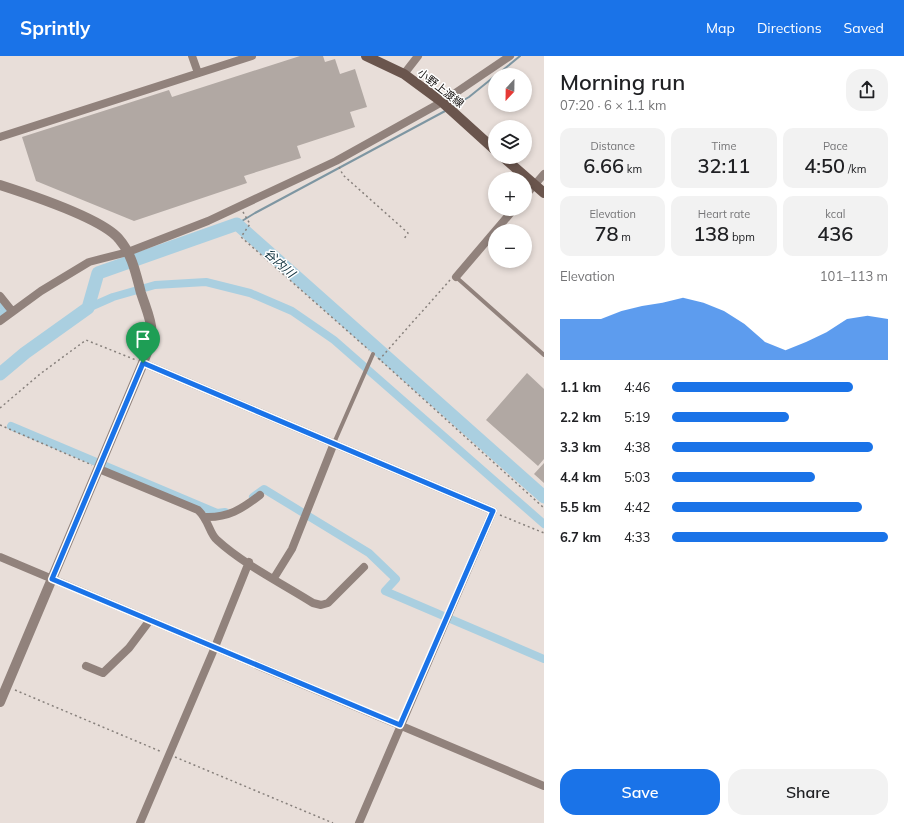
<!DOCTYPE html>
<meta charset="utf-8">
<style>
:root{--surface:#fff;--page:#f2f2f2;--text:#202124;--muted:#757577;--accent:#1a73e8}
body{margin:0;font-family:Mulish,"Noto Sans JP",sans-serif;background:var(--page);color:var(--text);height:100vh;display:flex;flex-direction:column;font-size:15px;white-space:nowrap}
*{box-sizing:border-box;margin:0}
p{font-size:13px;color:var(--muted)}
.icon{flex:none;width:22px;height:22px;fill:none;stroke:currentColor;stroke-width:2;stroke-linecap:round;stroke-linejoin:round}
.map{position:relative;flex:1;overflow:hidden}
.panel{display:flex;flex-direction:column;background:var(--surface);width:360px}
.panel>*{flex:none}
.needle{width:26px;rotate:202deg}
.fabs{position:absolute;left:488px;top:12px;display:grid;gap:8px}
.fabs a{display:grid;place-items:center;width:44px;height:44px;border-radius:50%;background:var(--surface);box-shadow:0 2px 6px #0003;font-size:20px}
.pin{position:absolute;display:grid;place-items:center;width:34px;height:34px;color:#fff;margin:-41px -17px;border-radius:50% 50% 50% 0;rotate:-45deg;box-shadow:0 0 4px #0007}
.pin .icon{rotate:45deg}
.round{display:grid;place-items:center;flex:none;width:42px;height:42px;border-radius:16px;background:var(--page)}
.head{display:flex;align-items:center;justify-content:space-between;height:68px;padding:0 16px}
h1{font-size:22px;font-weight:600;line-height:30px}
.figures{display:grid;grid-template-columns:repeat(3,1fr);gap:6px;height:68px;padding:4px 16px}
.figures div{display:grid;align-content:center;border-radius:10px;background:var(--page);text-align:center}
.figures b{font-size:20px;font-weight:600}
.figures small{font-size:11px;font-weight:400}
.figures p{font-size:11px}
.chart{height:112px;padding:8px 16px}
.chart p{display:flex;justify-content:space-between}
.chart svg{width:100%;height:72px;margin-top:4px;fill:var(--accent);opacity:.7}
.cta{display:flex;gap:8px;margin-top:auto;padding:8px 16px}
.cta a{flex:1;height:46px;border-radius:16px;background:var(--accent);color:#fff;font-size:16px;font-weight:600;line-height:46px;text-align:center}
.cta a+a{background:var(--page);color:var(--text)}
ul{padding:0 16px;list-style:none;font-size:13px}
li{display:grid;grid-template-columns:64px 48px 1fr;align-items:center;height:30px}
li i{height:10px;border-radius:5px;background:var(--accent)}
header{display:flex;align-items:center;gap:24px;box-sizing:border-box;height:56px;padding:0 20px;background:var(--accent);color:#fff}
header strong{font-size:19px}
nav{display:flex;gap:22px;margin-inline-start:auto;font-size:14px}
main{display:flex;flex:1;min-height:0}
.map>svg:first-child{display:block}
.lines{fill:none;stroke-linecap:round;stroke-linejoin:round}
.stream{stroke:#7e96a2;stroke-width:2}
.canal{stroke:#aacfe0;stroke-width:8}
.river{stroke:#aacfe0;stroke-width:13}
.building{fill:#b1a8a3}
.path{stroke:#87807c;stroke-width:1.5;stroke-dasharray:2 3;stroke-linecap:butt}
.service{stroke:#91827c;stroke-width:4}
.minor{stroke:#91827c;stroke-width:8}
.tertiary{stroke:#91827c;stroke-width:10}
.secondary{stroke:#6a554d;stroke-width:10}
.route-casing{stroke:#fff;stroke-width:8}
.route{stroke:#1a73e8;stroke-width:5}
.labels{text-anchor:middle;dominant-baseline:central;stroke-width:3;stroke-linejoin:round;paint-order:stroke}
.street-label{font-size:11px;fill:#161210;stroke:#fff}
.water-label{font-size:12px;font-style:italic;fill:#0c2e3b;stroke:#fff}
</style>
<header>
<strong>Sprintly</strong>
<nav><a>Map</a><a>Directions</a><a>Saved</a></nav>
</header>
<main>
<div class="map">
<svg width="544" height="767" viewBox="0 0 544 767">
<rect width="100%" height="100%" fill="#e8ded9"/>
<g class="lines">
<path class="stream" d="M497,19l23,-19
M452,51l17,-10 26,-21
M237,168l18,-11 192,-103"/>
<path class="canal" d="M0,247l6,7 -6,5
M88,252l25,-11 42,-12 51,-3 44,11 42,18 42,29 210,184
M11,370l206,87 8,-1
M253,441l11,-8 105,64 27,26 -11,12 159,68"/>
<path class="river" d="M0,318l25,-21 63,-45 10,-35 139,-49 307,273"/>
</g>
<path class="building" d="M300,0h23l2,6 10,-3 5,15 15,-5 12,38 -17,5 5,15 -58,19 4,12 -57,18 3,7 -113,38 -98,-40 -14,-44 147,-47 3,7z
M527,317l17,16v70l-6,7 -52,-46z
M544,407v20l-10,-9z"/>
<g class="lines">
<path class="path" d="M339,111l4,8 65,58 -4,6
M243,156l7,12 -9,13 128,113
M378,302l166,150
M379,304l71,-80
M0,352l40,-34 46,-34 50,20
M0,369l92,40
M500,459l44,18
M15,634l147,62
M175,701l158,66"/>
<path class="service" d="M456,221l88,78
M334,387l39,-89"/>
<path class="minor" d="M192,0l6,17
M404,18l14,-18
M0,81l252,-81
M525,140l19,-22
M456,221l58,-68
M0,240l12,15
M0,265l41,-30 48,-29 39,-10 80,-31 128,-60 106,-59 68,-46
M143,307l350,148 -134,312
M99,413l99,41c11,10 11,23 19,30 26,24 66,44 96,63l8,2 7,-2 36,-36
M205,461c23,1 37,-8 55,-22
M0,501l544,229
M274,522l18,-29 42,-106
M86,610l17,7 26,-25 21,-28
M140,767l75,-176 34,-85"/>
<path class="tertiary" d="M0,129c28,9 102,33 119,54 13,15 17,35 22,54 11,33 16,36 2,70l-143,339"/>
<path class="secondary" d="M366,0l38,18 38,28 53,48
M503,101l41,36"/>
</g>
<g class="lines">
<g class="route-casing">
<path id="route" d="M143,307l350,148 -93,214 -348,-146z"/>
</g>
<use href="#route" class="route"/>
</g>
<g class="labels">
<g class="street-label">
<text transform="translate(441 32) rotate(38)">小野上渡線</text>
</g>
<g class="water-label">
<text transform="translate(280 207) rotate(42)">谷内川</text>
</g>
</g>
</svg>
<div class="fabs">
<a><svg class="needle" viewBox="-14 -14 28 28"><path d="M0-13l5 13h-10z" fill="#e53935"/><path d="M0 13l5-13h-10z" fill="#757577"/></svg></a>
<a><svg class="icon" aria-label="layers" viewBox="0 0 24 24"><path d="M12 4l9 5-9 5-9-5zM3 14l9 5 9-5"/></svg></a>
<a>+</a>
<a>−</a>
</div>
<div class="pin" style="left:143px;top:307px;background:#1e9e55"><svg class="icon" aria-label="arrive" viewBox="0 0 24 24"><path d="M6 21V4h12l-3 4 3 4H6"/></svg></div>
</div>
<section class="panel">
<div class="head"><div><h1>Morning run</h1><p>07:20 · 6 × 1.1 km</p></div><a class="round"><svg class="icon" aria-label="share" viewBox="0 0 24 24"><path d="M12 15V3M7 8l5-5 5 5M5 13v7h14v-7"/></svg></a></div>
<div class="figures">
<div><p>Distance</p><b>6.66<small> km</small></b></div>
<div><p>Time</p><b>32:11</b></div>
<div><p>Pace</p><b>4:50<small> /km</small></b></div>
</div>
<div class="figures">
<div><p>Elevation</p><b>78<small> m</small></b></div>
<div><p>Heart rate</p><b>138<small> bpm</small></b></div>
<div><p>kcal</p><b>436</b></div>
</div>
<div class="chart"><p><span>Elevation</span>101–113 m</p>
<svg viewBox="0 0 160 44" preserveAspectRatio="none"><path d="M0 44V19L10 19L20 19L30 14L40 11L50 9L60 6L70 9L80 14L90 22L100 33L110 38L120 33L130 27L140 19L150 17L160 19V44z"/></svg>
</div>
<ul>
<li><b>1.1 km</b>4:46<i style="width:84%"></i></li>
<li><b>2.2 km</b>5:19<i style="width:54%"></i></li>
<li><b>3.3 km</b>4:38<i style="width:93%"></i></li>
<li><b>4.4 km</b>5:03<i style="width:66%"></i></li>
<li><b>5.5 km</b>4:42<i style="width:88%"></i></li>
<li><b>6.7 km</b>4:33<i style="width:100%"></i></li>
</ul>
<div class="cta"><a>Save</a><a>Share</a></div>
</section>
</main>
